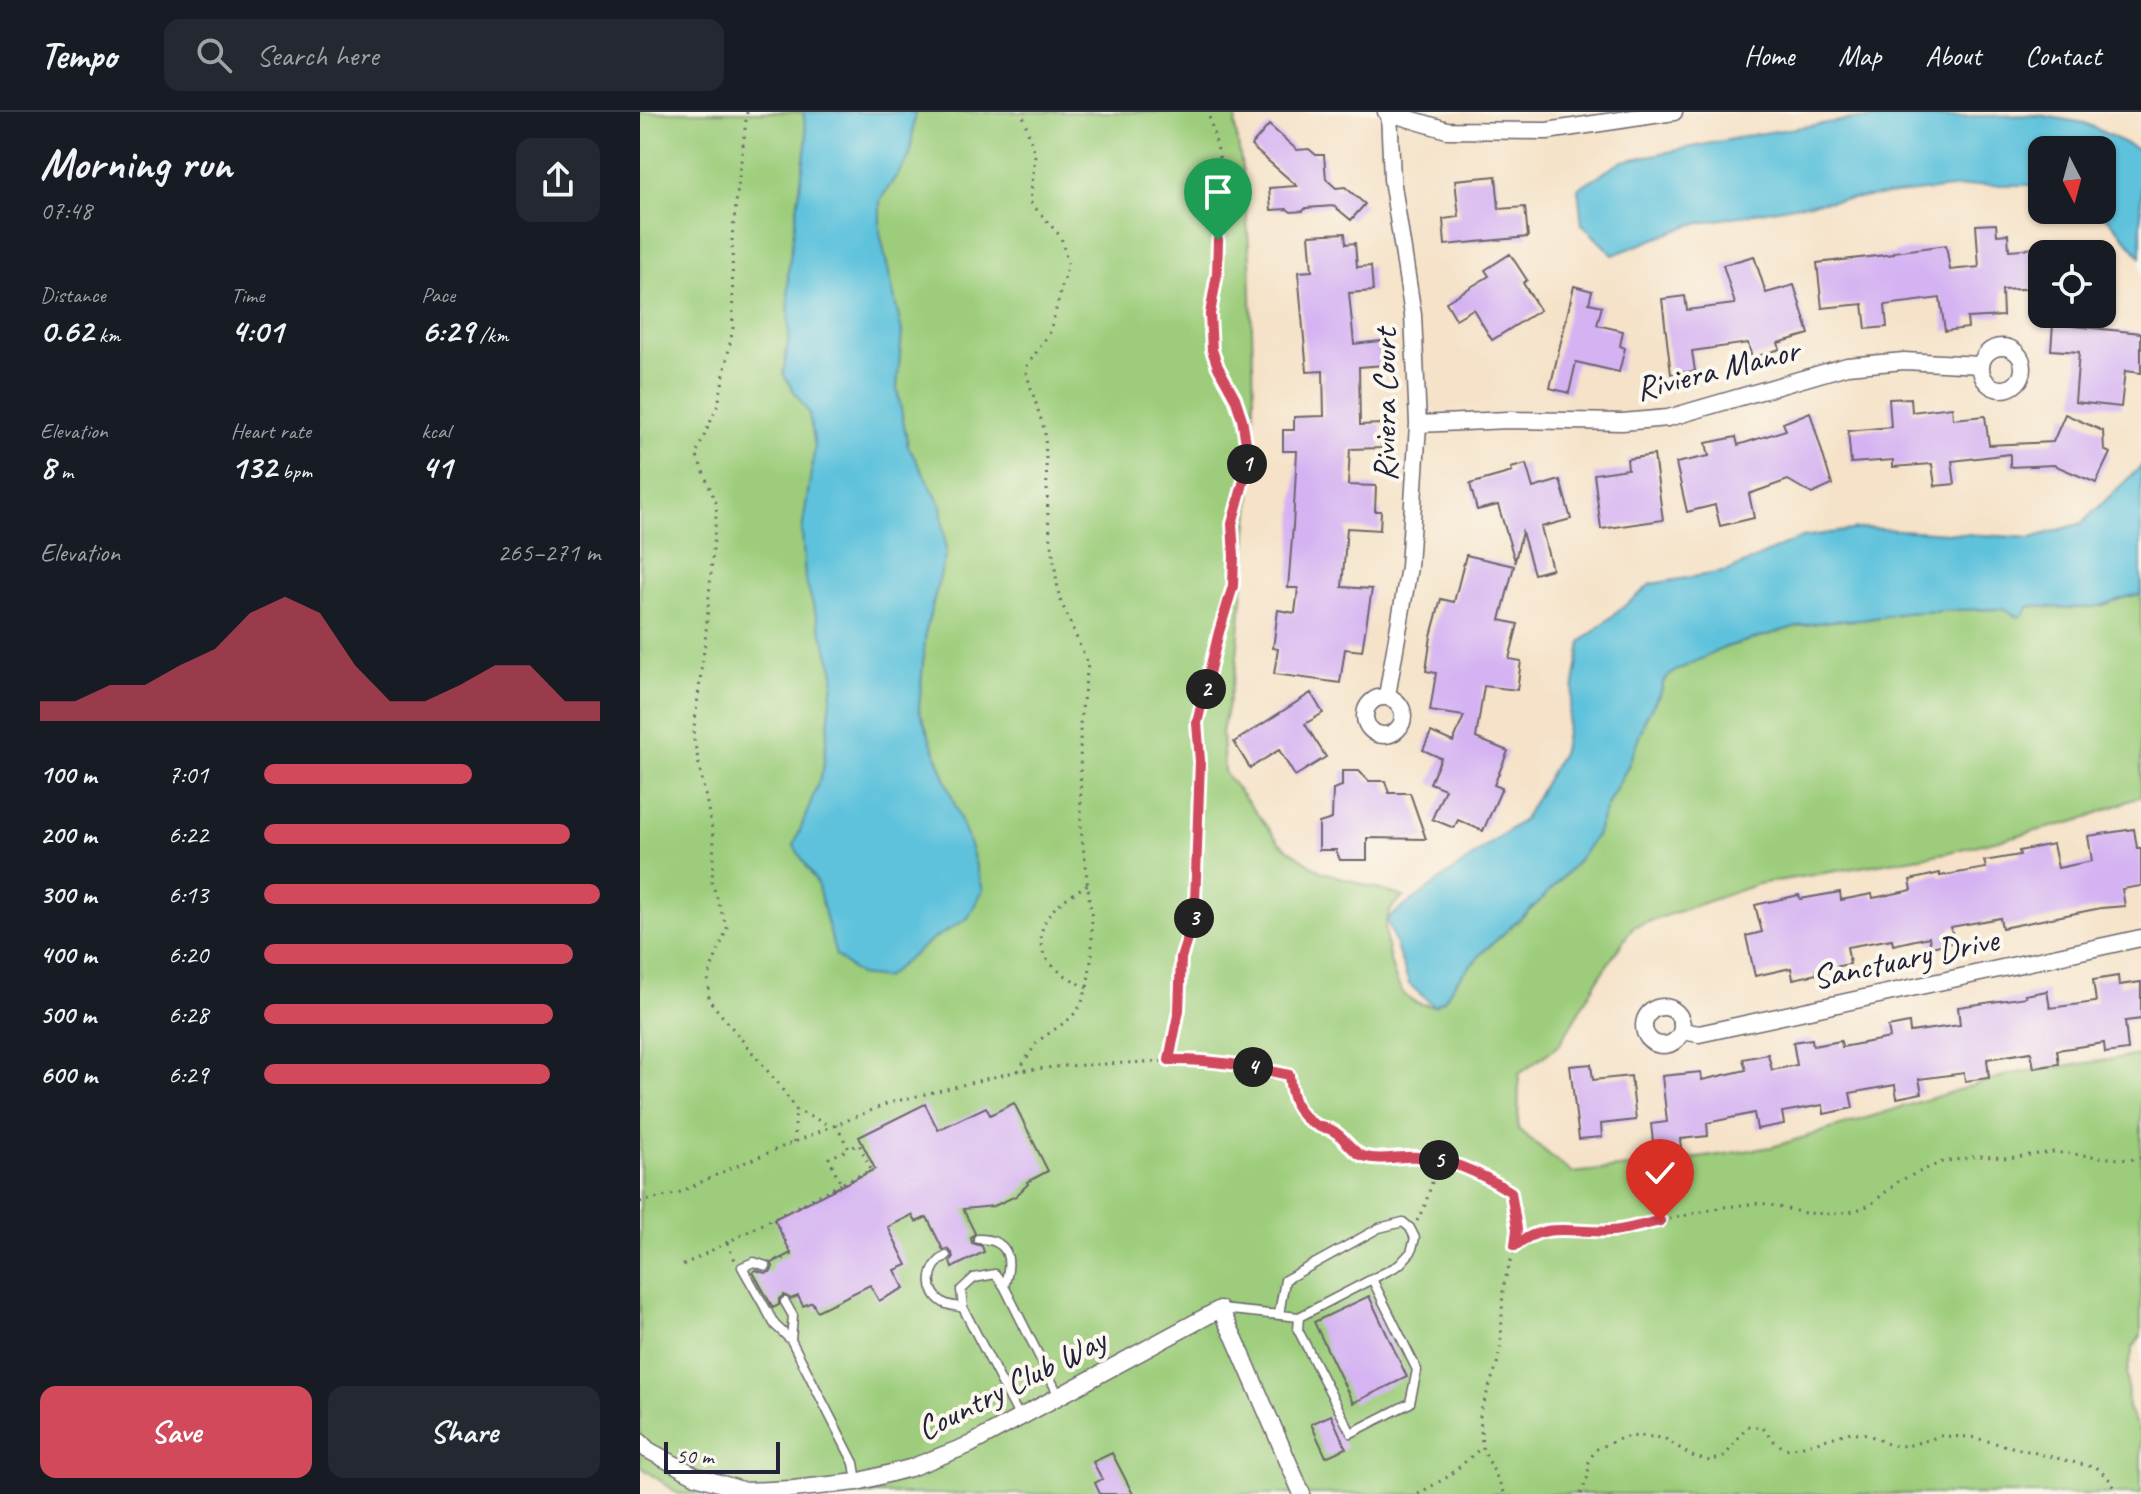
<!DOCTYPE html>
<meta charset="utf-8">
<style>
:root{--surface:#171b24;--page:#242831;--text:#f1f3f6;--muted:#9ea1a6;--line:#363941;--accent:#d1495b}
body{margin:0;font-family:Caveat,sans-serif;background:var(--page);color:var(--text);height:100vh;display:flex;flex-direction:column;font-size:30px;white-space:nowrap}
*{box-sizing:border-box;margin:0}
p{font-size:26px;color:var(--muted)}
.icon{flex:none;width:44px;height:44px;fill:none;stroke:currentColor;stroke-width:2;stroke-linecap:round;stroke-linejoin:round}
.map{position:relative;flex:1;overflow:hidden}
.side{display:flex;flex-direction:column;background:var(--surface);width:640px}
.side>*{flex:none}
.needle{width:52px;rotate:174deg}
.tools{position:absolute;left:1388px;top:24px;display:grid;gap:16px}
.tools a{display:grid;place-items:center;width:88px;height:88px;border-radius:16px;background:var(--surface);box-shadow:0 2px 6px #0004;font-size:40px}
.scale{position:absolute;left:24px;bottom:20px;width:116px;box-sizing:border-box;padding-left:8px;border:4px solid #22223b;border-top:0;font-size:22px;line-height:28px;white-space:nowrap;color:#22223b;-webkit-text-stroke:6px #fbf7ec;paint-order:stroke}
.pin{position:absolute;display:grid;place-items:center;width:68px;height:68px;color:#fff;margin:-82px -34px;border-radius:50% 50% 50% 0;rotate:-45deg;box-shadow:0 0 8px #0007}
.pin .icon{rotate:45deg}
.km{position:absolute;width:40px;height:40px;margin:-20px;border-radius:50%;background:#222;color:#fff;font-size:22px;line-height:40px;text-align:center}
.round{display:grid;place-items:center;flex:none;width:84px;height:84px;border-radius:16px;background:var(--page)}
.head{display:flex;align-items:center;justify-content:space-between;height:136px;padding:0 40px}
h1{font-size:44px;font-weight:700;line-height:60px}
.stats{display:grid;grid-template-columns:repeat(3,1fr);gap:12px;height:136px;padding:8px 40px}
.stats div{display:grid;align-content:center}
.stats b{font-size:34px;font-weight:700}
.stats small{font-size:22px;font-weight:400}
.stats p{font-size:22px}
.chart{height:224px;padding:16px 40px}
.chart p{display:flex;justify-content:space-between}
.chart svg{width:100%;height:144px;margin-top:8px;fill:var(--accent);opacity:.7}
.action{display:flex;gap:16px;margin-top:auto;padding:16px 40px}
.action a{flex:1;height:92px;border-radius:16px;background:var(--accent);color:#fff;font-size:32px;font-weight:700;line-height:92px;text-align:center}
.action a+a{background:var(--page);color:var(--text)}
ul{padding:0 40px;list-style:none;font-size:26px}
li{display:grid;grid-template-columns:128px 96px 1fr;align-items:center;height:60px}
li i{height:20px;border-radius:10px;background:var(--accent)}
header{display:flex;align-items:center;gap:48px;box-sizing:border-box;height:112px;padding:0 40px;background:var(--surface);border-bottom:2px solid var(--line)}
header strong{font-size:38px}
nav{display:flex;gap:44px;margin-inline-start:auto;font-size:28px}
.search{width:560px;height:72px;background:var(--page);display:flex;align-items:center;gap:20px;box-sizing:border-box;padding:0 28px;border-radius:16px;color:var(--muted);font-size:30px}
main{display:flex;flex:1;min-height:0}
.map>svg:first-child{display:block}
.green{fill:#9dcd7c;stroke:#60785c;stroke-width:2}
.water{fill:#5ec2dc;stroke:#40728c;stroke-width:2}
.building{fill:#d5b3f2}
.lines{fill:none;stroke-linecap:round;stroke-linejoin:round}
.lane-casing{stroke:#6c656c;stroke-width:11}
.street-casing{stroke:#6c656c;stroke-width:19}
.path{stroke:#6c656c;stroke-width:3;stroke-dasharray:2 6;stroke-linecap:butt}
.lane{stroke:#fff;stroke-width:8}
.street{stroke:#fff;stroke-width:16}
.route-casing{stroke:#fff;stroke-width:16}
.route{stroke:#d1495b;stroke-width:10}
.labels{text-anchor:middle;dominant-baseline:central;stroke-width:8;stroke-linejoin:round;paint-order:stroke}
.street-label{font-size:34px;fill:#22223b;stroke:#fbf7ec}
</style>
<header>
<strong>Tempo</strong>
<div class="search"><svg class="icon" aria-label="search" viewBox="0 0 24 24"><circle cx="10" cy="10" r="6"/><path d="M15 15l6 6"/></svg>Search here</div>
<nav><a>Home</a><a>Map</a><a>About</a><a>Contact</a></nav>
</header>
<main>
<section class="side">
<div class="head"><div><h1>Morning run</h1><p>07:48</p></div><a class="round"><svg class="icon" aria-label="share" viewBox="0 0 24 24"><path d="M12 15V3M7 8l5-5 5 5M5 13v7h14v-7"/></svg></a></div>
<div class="stats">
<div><p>Distance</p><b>0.62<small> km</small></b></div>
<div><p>Time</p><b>4:01</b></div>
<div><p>Pace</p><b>6:29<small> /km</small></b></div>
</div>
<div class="stats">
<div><p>Elevation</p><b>8<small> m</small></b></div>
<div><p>Heart rate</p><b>132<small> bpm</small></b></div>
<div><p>kcal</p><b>41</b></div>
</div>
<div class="chart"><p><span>Elevation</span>265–271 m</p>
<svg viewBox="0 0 160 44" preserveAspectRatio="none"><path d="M0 44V38L10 38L20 33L30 33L40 27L50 22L60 11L70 6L80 11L90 27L100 38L110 38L120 33L130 27L140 27L150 38L160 38V44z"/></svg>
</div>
<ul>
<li><b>100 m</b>7:01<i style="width:62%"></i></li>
<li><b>200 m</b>6:22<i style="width:91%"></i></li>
<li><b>300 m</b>6:13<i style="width:100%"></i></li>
<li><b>400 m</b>6:20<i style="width:92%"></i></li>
<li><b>500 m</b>6:28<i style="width:86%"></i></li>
<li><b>600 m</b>6:29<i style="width:85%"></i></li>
</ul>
<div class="action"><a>Save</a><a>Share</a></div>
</section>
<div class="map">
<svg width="1501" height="1382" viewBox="0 0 1501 1382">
<rect width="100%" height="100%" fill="#fbf7ec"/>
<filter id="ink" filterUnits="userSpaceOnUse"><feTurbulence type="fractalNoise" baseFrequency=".0125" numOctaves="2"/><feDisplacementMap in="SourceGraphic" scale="16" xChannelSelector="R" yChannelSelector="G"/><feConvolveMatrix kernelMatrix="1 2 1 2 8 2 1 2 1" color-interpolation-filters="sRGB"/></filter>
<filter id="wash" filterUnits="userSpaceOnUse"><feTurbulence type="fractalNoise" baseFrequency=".006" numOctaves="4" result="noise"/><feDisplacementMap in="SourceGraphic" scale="32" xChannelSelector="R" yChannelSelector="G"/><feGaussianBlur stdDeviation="1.8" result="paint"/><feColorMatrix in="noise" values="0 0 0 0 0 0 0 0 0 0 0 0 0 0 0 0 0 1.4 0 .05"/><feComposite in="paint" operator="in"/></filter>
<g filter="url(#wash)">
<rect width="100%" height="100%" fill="#f5e2c8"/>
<path class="green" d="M0,0h597l-2,14 9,53 6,81 4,139 -4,109 -14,159 -14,65 2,40 56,71 40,28 84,26c-10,5 -15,13 -18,25 -3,16 7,60 19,73 7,8 18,10 29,11l10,-6 12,-19 29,-31 55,-49 33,-35 23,-31 10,-28 22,-41 18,-49 15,-26 3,-11 11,-9 51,-24 72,-21 33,-5 31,-1 42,-7 56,-3 44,-1 11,7 9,-2 4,-8c23,1 48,4 70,0 15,-3 28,-12 43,-11v201l-64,25 -132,32 -187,31 -125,43 -32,47 -42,71 -40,29 -1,55 54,44 85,-9 115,-17 238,-73 131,-19v281l-8,12 -6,25 1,35 13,27v59h-1462l-39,-28z"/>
<path class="water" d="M163,0h112l-5,44 -30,44v33l22,99 -5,56 11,58 33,59 5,48 -20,77 -7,79 51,136 13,45 -15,28 -38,23 -45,37 -26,-3 -23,-19 -19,-73 -23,-37 29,-76 11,-98 -29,-93 -3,-48 13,-85 -6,-32 -26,-40 6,-38 -1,-64 19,-134z
M1398,3l47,8 56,28v106l-33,-39 -18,-8h12v-60h-60v40l-13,-5h-50l-174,19 -115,21 -77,30 -31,-31 -4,-36 45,-27 134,-27 96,-15z
M1501,354v129c-15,-1 -28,8 -42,11 -22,4 -48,1 -70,0l-5,8 -5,3 -15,-8 -44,1 -56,3 -42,7 -31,1 -33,5 -72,21 -51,24 -11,9 -3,11 -15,26 -18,49 -22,41 -10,28 -12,17 -11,14 -33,35 -55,49 -29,31 -12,19 -10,6 -25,-22 -22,-65 137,-100 39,-68 18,-109 70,-58 77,-13 74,-34 64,-9 165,10 51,-15z"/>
<g id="blocks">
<path class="building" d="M629,13l28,25 12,-1 7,6h8l2,24 10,9 9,-1 20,17 -14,16 -17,-14 -28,2 -3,3 -12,1 -4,-3 -16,1 -2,-22 28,-2 -46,-40z
M856,64l3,33 26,-2 3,30 -83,8 -2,-26 16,-2 -4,-37z
M1356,112l1,11 11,-1 1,16 27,-2 1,13h5v27l-40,2 1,26 -36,2 1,10 -23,3 -5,-33 -55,7 2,22 -21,2 -3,-25 -41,4 -5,-45 77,-9v-2l52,-7 4,25 29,-3 -3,-42z
M705,121l1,11 9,-1 2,24 14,-1 2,25 -24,2 5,51 27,-3 3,24 -25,2 1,58 21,-1v24l-31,1 -2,36 28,1 -1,25h6l-1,19 -33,-2 -5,59 30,2 -10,62 -17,-2 -5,34 -66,-9 4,-25 -5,-1 5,-38 17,3 3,-25h-10l5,-62 4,-75h-14v-21h11v-13l30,-1 -1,-45 -16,1 -9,-100 14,-1 -3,-36z
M870,142l17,26 -4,3 17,27 -48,30 -19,-31 -17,10 -10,-17 43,-26 -4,-6z
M1114,144l12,37 28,-8 15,49 -31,9 2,6 -28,9 -4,-15 -56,8 3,20 -24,3 -9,-75 23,-3 2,14 48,-6 -12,-39z
M934,174l18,5 -3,12 13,3 -5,19 26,6 -3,15 5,2 -6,24 -43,-10 -7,31 -19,-5z
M1413,212l88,9v40l-16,-2 -4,36 -46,-5 4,-50 -28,-2z
M1271,286l1,14 40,-5 1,12 32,-3 4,29 64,-3 12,-28 38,17 1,19 6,3 -14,30 -42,-18 -44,2v-13l-58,7 3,23 -20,2 -3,-22 -39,3v-7l-42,3 -3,-32 43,-4 -2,-28z
M1170,300l22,73 -20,9 -24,-14 -39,14 5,24 -34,8 -5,-21 -28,7 -11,-49 33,-7 -3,-13 30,-6 2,8 48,-15 -3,-7z
M1014,343l9,65 -62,9 -7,-55 34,-5 -1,-10z
M886,352l7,24 27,-8 11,39 -30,8 11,42 -18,5 -12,-42 -7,29 -17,-56 -21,5 -7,-26 42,-12 -1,-4z
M826,443l48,11 -14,54 18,4 -9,35 12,2 -4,29 -33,-4 -8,52 32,13 -14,34 8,3 -19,43 -25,-11 -4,8 -22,-9 13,-30 -15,-6 11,-25 -18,-8 8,-18 22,10 11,-26 -34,-5 6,-38 -10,-2 5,-35 10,-37 13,3z
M671,581l12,20 -18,11 21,33 -31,19 -16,-26 -29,18 -16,-26z
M702,659h17l10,10h16l4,12h21l16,46 -59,-1v22h-27l-4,-10h-17v-27l13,-4 1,-30 9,-3z
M1494,717l3,19h4v38l-19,3 3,17 -24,2 -99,20 -2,-10 -49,9 3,15 -23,5 -2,-10 -36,8 -1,-6 -45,8 3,17 -34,6 1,4 -24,5 -2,-11 -36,8 -9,-40 16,-4 -7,-27 44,-10 1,4 40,-7 1,8 31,-6 1,4 39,-8 -2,-10 30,-7v3l46,-8 -2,-7 36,-6 -1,-4 34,-7 5,24 34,-7 -4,-25z
M1478,864l1,9 22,-3v37l-16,2 3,29 -23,3 -1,-10 -47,7 2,14 -25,4 -3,-16 -44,7 2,19 -24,3 -1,-8 -45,6 3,14 -25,5 -2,-13 -45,8 3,15 -29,6 -1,-9 -41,7 2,12 -27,5 -3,-16 -47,10 1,13 -28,3 1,8 -27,3 -3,-26 16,-2 -5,-46 39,-4 1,8 44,-10 -3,-11 25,-5 4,16 25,-5 -4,-23 19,-3 1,7 28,-5 1,6 48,-9 -2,-11 21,-4 1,9 50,-7 -2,-18 68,-10 -1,-2 22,-4 3,17 46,-6 -3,-22z
M951,952l2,16 38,-4 5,44 -35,4 1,13 -23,2 -9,-73z
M374,991l34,68 -21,11 1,2 -12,12 -22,10 -31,3 12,24 -4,5 1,5 10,3 2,6 -32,16 -2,-6 3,-4 -1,-5 -4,-4 -5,1 -16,-33 -11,5 -4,-7 -24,12 19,38 -12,5 9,18 -25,13 -9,-16 -53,26 -5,-9 -9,4 -5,-10 -7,3 -7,-4 -5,4v6l-6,3 -20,-36 3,-2 9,3 5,-1 3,-5 -1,-4 19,-10 -17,-34 101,-50 -16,-32 66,-33 13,26 48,-23 4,8z
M729,1184l38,81 -54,26 -39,-81z
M691,1303l15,33 -20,9 -15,-33z
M472,1341l21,41h-33l-5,-11 7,-4 -9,-17z"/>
</g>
</g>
<g filter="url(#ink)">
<use href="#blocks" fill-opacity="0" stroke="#6c656c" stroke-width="2"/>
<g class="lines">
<g class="lane-casing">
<path id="lane" d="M338,1127c32,0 35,21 26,47l55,110
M306,1144c-18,10 -22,35 -2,47 6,3 13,3 19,5
M126,1154l-12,-4 -12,5 33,58 16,15 2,-24 -8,-14
M364,1174l-9,-12 -21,4 -13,12 2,18 57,110
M581,1197l78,8 100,-52 12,-13 4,-14 -5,-10 -7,-6 -24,6 -94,52 -6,34
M659,1205l-1,13 53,103 59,-30 7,-33 -45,-91
M151,1228l63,123 3,18"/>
</g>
<g class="street-casing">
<path id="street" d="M746,0l61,18 100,1 127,-19
M1341 256a21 21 0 1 1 42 0a21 21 0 1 1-42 0Z
M778,312l90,-4 114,2 46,-4 179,-52 57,-5 76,4
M747,584l22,-129 9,-143 -5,-109 -21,-136 -3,-67
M725 604a19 19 0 1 1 38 0a19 19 0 1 1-38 0Z
M1004 914a19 19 0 1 1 38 0a19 19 0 1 1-38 0Z
M1042,919l17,3 442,-96
M0,1330l8,8 48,26 49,15 48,-2 64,-7 53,-14 59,-23 251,-136 15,30 67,155"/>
</g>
<path class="path" d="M107,0l-15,125 1,91 -15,77 -22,49 21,51 -12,137 -12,93 21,103 -2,45 15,45 -19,49 1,23 71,86 16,24 35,16
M447,876c-12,-7 -27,-14 -37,-25 -6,-6 -9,-14 -9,-23 0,-29 26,-42 47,-56
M529,948l10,-50 2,-52 13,-40 1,-15 5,-142 -3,-38 22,-91 14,-46 1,-30 -2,-32 4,-20 6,-13 5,-22 -1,-26 -4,-24 -7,-21 -17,-31 -6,-17 -2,-36 7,-40 2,-83v-37l-11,-42
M378,959l20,-30 33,-23 10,-13 6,-17 5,-34v-33l-11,-92 -1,-105 8,-60 -29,-67 -11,-80 -3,-85 -20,-63 25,-37 18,-67 -7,-28 -31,-35 5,-47 -13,-43
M196,1013l13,24 10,-5 12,26 -30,14 -12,-26 20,-9
M154,1030l2,-32
M0,1090l36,-8 53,-25 160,-66 129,-32 47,-5 122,-6 48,3 54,12c2,22 7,41 29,51 5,2 12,2 17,6 10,6 17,20 28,24 19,6 37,-1 56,1 32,2 65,18 92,35l6,37 -2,17 -12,41 -2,56 -4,21 -17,50 2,33 23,47
M134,1107l18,35 -13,7 -5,-4
M777,1109l8,-16 14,-45
M87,1131l8,17
M875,1134l15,-11 26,-6 39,3 19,-1 110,-24 37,-4 44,10 27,1 22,-3 16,-6 29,-24 18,-8 25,-11 37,-6 29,2 45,-6 76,8 12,-2
M43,1153l158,-81
M778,1382l31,-18 33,-29
M941,1382l7,-18 1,-14 6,-12 29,-13 16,-1 24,2 28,18 18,5 15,-5 22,-30 16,2 8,11 14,10 15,-2 51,-15 16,2 23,11 17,1 34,-10 30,1 126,31 14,13 6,13"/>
<use href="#lane" class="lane"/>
<use href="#street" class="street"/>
</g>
</g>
<g class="lines" filter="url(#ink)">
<g class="route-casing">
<path id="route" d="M578,128l-1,34 -7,40 2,36 6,17 17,31 7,21 4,24 1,26 -15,55 2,32 -1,30 -14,46 -22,91 3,38 -5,142 -1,15 -13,40 -2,52 -10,50c41,-1 80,6 120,15 2,22 7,41 29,51 5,2 12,2 17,6 10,6 17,20 28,24 19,6 37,-1 56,1 32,2 65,18 92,35l6,37 -2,17c31,-26 60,-12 96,-15 16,-1 33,-7 49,-10"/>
</g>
<use href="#route" class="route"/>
</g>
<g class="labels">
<g class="street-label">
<text transform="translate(1077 257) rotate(-14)">Riviera Manor</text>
<text transform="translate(744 293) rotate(-90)">Riviera Court</text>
<text transform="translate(1265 846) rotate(-12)">Sanctuary Drive</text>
<text transform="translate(371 1272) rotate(-27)">Country Club Way</text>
</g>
</g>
</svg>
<div class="tools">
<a><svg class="needle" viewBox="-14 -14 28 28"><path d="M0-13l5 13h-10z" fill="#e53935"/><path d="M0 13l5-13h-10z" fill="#9ea1a6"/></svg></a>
<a><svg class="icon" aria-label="locate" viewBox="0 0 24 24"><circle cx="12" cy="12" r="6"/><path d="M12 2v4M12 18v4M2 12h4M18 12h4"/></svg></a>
</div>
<div class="scale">50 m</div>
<div class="pin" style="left:578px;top:128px;background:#1e9e55"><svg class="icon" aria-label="arrive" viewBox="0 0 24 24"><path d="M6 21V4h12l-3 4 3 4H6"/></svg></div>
<div class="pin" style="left:1020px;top:1109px;background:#d93025"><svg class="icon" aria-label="check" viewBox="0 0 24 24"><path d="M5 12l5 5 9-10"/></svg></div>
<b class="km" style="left:607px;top:352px">1</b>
<b class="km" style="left:566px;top:577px">2</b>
<b class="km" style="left:554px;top:806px">3</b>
<b class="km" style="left:613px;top:955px">4</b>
<b class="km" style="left:799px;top:1048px">5</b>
</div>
</main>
